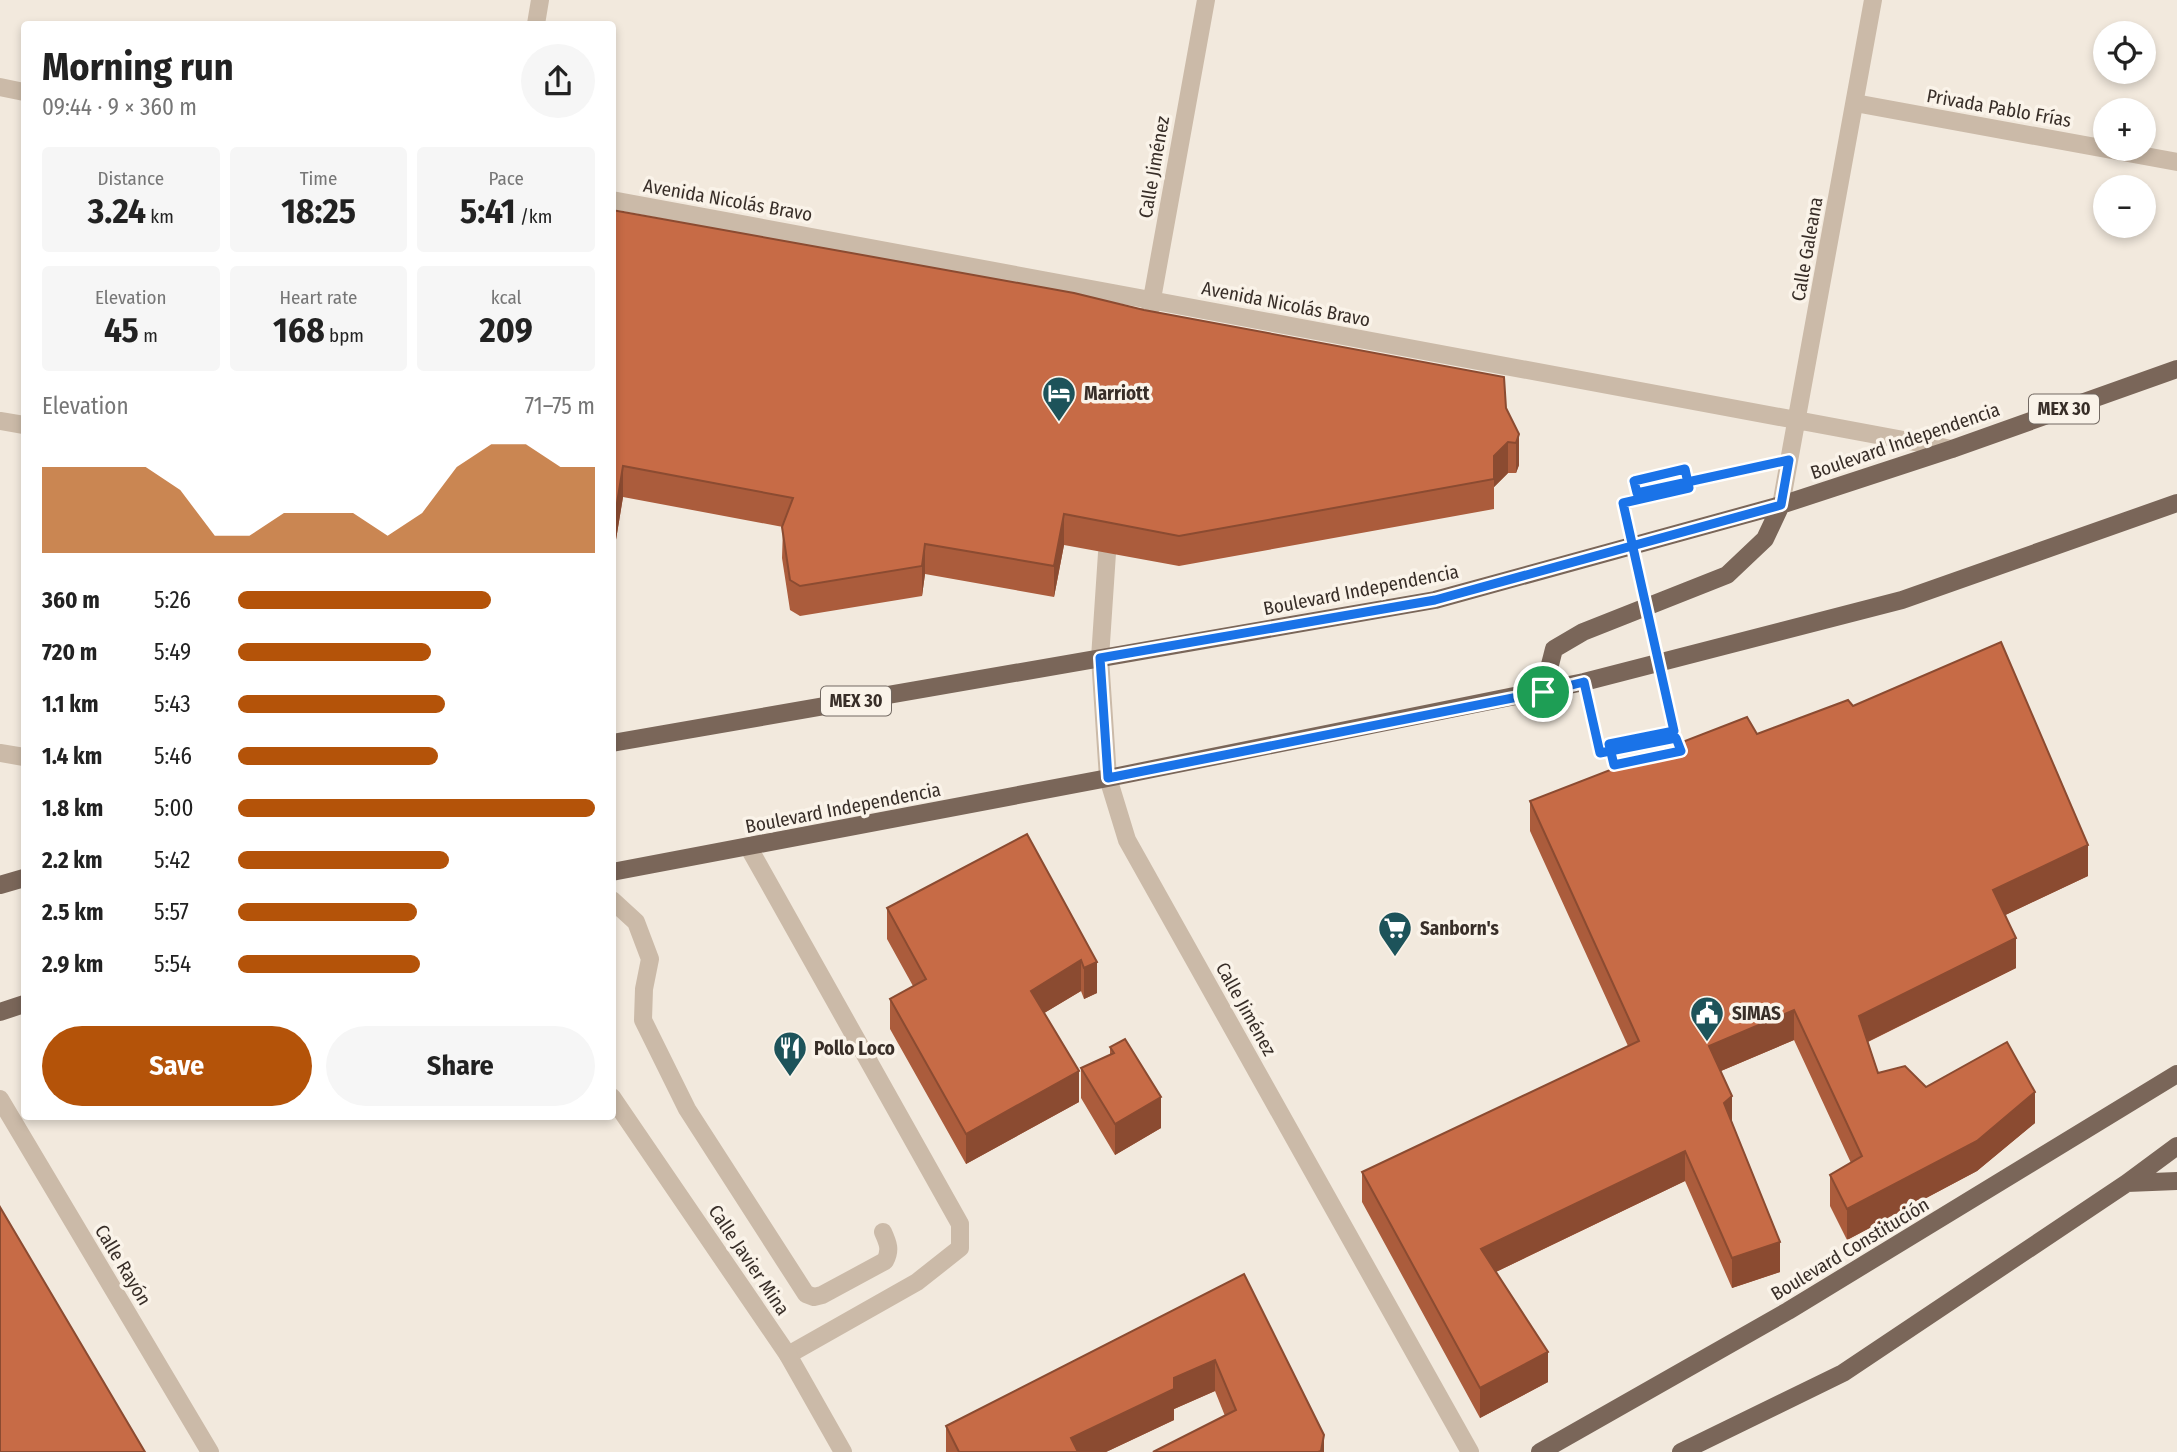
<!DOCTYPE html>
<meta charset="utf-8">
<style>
:root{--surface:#fff;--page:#f6f6f6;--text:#222;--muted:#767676;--accent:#b45309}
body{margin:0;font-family:"Fira Sans Condensed",sans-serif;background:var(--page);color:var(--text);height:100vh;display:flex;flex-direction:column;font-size:26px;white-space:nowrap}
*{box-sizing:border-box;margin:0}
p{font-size:23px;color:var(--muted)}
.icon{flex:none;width:38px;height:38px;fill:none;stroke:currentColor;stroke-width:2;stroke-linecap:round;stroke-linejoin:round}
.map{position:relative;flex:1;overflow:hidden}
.sheet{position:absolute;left:21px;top:21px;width:595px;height:1099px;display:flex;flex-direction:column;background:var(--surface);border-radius:7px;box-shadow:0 4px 10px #0003}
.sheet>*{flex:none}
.tools{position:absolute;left:2093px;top:21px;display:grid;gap:14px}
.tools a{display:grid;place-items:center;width:63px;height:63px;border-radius:50%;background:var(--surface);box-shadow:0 4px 10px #0003;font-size:35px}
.pin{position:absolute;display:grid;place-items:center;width:60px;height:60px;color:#fff;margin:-30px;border:4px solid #fff;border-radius:50%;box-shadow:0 2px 7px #0007}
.round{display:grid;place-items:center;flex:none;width:74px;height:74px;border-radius:37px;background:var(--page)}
.head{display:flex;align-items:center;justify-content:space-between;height:119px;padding:0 21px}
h1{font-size:38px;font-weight:700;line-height:52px}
.metrics{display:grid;grid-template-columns:repeat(3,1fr);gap:10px;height:119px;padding:7px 21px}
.metrics div{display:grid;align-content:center;border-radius:7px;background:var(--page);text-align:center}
.metrics b{font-size:35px;font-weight:700}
.metrics small{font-size:19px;font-weight:400}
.metrics p{font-size:19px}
.chart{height:196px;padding:14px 21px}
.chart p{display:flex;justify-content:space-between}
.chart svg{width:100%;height:126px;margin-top:7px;fill:var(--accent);opacity:.7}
.action{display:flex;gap:14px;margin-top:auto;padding:14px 21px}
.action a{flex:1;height:80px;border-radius:42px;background:var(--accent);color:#fff;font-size:28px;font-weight:700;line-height:80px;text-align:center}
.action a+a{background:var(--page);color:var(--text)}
ul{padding:0 21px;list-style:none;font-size:23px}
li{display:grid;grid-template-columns:112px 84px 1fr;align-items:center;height:52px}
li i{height:18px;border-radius:9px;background:var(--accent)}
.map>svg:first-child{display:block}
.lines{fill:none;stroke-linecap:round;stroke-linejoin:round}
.path{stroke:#b7a492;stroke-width:4.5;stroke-dasharray:3.5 3.5;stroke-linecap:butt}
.service{stroke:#cbbaa8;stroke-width:18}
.minor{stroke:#cbbaa8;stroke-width:18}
.primary{stroke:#7a6659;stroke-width:18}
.path-bridge{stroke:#b7a492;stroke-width:4.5;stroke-dasharray:3.5 3.5;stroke-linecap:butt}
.wall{fill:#ab5c3c}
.shaded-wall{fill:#8b4b31}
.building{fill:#c76b46;stroke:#8b4b31;stroke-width:2}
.route-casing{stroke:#fff;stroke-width:14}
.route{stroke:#1a73e8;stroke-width:9}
.labels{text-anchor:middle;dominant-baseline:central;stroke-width:7;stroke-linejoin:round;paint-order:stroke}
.shield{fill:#faf3e9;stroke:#726962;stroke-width:2}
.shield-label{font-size:18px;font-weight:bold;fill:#382e28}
.street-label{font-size:19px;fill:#382e28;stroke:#faf3e9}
.poi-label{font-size:19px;font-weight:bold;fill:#382e28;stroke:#faf3e9;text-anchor:start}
</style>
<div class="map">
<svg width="2177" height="1452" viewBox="0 0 2177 1452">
<rect width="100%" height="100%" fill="#f2e9dd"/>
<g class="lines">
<path class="path" d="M1685,469l-51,12 3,12 120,-26
M1591,710l9,43 77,-15 3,9
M1614,765l24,-5"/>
<path class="service" d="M749,848l211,376v24l-43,34 -129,73
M612,900l24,22 14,37 -6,30 -1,31 44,89 119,185 8,3 8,-2 63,-34c6,-11 3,-18 -2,-29"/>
<path class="minor" d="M536,24l4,-24
M0,87l24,5
M1855,103l322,59
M612,200l1340,249
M1150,310l56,-310
M0,421l24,4
M1781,505l92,-505
M1107,553l-7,105 8,120 19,62 343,612
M0,753l24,4
M612,1097l176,258 55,97
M0,1099l210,353"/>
<path class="primary" d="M1543,692l11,-43 29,-17 144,-57 38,-36 16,-34
M612,743l823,-143 346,-95 171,-56 225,-80
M612,872l496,-94 476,-96 318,-82 275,-97
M0,885l24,-7
M0,1012l24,-8
M2127,1183l50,-2
M1540,1452l248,-141 389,-237
M1681,1452l162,-79 284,-190 50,-37"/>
<path class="path-bridge" d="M1614,765l-5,-21 65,-13 -51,-227 66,-16 -4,-19"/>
</g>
<path class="wall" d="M612,210l894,198 13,26v31l-3,8h-8l-14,14v22l-315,57 -115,-21 -10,52 -129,-23 -3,22 -122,20 -10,-6 -8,-52 1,-31 -160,-30 -11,67z
M1853,706l235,170 -83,39 11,53 -148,74 10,31 48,14 109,36 -58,48 -130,69 -17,-34v-31l21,-12 -57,-123 -73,31 11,54 48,147 -48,16 -47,-107 -189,91 52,110 -68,36 -118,-216v-30l266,-126 -98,-215v-30l227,-67z
M1027,834l70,159 -13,6 -3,-8 -37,22 35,89 -113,62 -76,-135v-30l23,-13 -26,-47v-31z
M1110,1047l51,81 -46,27 -34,-57v-30l29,-13z
M1244,1274l80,178 -99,-36 -10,-25 -41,18v11l-68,32h-160v-26z"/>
<path class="shaded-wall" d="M1519,434v31l-3,8v-30z
M1508,442v31l-14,14v22v-53z
M623,466v31l-11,67v-30z
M1064,514v31l-10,52v-31z
M925,544v30l-3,22v-30z
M2088,845v31l-95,45v-31z
M2016,938v30l-157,78v-30z
M1081,960v31l-50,30v-30z
M1097,962v31l-13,6v-31z
M1794,1010v30l-85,36v-30z
M1079,1071v31l-113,62v-30z
M2035,1092v31l-58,48 -130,69v-31z
M1732,1096v31l-8,-24z
M1161,1097v31l-46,27v-31z
M1685,1151v30l-204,98v-30z
M1780,1242v30l-48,16v-30z
M1548,1352v30l-68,36v-30z
M1215,1360v31l-41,18v11l-68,32h-35v-14l103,-60z
M1324,1435v17h-6z"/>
<path class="building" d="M612,210l462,83 70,17 360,67 2,31 13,26 -3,9 -8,-1 -14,14v23l-315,57 -115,-22 -10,52 -129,-22 -3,22 -122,20 -10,-6 -8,-53 11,-29 -170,-32 -11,68z
M2001,642l87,203 -95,45 23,48 -157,78 19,57 27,-7 21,21 81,-45 28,50 -58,49 -130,68 -17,-34 32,-19 -68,-146 -85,36 23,50 -8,7 56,139 -48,16 -47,-107 -204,98 67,103 -68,36 -118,-216 277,-131 -109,-240 217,-84 10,17 91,-34 5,6z
M1027,834l70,128 -13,6 -3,-8 -50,31 48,80 -113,63 -76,-135 36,-20 -39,-71z
M1125,1039l36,58 -46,27 -34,-56 33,-15 -4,-6z
M0,1207l145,245h-145z
M1244,1274l80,161 -3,16 -3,1h-165l83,-42 -21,-50 -41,18v11l-103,49 7,14h-119l-13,-26z"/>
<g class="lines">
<g class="route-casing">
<path id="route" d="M1543,692l-435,86 -8,-120 335,-58 346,-95 8,-45 -152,33 -3,-12 51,-12 4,19 -66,15c17,76 34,152 51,228l-65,13 5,21 67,-14 -5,-13 -76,15 -16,-71 -41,10"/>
</g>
<use href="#route" class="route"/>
</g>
<defs>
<g id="hotel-pin" transform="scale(1.75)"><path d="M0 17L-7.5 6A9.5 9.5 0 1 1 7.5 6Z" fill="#1d535a" stroke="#faf3e9"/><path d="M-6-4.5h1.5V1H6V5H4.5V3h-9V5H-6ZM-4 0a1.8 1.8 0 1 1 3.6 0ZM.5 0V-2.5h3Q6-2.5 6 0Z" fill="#fff"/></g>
<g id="supermarket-pin" transform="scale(1.75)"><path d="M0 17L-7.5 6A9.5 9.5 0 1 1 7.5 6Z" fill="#1d535a" stroke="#faf3e9"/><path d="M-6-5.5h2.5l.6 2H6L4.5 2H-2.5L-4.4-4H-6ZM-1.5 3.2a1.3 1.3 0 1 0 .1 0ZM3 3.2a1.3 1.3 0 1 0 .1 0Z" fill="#fff"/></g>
<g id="civic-pin" transform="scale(1.75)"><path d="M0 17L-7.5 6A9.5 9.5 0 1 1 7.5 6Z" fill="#1d535a" stroke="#faf3e9"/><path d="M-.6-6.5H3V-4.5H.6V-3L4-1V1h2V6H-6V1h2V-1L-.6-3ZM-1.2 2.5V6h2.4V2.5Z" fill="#fff"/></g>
<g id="restaurant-pin" transform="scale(1.75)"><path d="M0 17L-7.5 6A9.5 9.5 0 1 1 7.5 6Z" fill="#1d535a" stroke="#faf3e9"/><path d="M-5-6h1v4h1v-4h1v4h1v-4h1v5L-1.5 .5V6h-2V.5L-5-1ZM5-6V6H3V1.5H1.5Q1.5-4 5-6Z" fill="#fff"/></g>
</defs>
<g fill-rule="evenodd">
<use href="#hotel-pin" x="1059" y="393"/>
<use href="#supermarket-pin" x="1395" y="928"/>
<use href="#civic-pin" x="1707" y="1013"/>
<use href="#restaurant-pin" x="790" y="1048"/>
</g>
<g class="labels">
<g class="shield">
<rect x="2029" y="394.5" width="70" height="29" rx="5"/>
<rect x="821" y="686.5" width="70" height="29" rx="5"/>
</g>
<g class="shield-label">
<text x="2064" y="409">MEX 30</text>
<text x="856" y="701">MEX 30</text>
</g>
<g class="street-label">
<text transform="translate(1999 108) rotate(10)">Privada Pablo Frías</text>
<text transform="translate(1154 167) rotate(-80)">Calle Jiménez</text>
<text transform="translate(728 200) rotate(10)">Avenida Nicolás Bravo</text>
<text transform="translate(1807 249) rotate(-80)">Calle Galeana</text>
<text transform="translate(1286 304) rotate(11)">Avenida Nicolás Bravo</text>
<text transform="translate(1905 441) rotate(-19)">Boulevard Independencia</text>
<text transform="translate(1361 590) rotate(-11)">Boulevard Independencia</text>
<text transform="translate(843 808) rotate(-11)">Boulevard Independencia</text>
<text transform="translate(1246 1009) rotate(61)">Calle Jiménez</text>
<text transform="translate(1850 1249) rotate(-31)">Boulevard Constitución</text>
<text transform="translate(749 1260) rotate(56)">Calle Javier Mina</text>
<text transform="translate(123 1265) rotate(59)">Calle Rayón</text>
</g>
<g class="poi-label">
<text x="1084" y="393">Marriott</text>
<text x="1420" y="928">Sanborn's</text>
<text x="1732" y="1013">SIMAS</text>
<text x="814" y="1048">Pollo Loco</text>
</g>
</g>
</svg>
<div class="tools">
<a><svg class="icon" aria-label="locate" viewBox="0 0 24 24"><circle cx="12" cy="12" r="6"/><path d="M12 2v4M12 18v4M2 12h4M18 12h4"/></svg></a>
<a>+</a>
<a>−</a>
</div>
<div class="pin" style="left:1543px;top:692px;background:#1e9e55"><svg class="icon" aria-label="arrive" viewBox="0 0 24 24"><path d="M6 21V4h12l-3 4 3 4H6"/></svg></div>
<section class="sheet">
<div class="head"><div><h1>Morning run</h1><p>09:44 · 9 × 360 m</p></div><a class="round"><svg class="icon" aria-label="share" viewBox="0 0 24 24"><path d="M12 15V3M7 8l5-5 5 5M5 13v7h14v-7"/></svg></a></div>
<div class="metrics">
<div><p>Distance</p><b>3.24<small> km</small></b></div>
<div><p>Time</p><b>18:25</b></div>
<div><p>Pace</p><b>5:41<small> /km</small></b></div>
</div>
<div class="metrics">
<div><p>Elevation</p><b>45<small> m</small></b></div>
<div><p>Heart rate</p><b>168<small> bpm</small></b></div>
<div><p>kcal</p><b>209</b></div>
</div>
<div class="chart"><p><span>Elevation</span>71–75 m</p>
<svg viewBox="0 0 160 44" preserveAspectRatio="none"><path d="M0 44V14L10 14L20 14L30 14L40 22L50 38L60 38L70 30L80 30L90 30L100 38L110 30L120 14L130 6L140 6L150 14L160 14V44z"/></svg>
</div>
<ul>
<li><b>360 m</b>5:26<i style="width:71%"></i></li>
<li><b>720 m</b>5:49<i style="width:54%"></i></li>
<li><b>1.1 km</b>5:43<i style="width:58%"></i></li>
<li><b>1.4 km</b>5:46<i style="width:56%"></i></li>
<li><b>1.8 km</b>5:00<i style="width:100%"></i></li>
<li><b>2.2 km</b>5:42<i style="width:59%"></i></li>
<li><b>2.5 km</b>5:57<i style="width:50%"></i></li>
<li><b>2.9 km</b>5:54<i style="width:51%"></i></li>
</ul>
<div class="action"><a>Save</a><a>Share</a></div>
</section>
</div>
